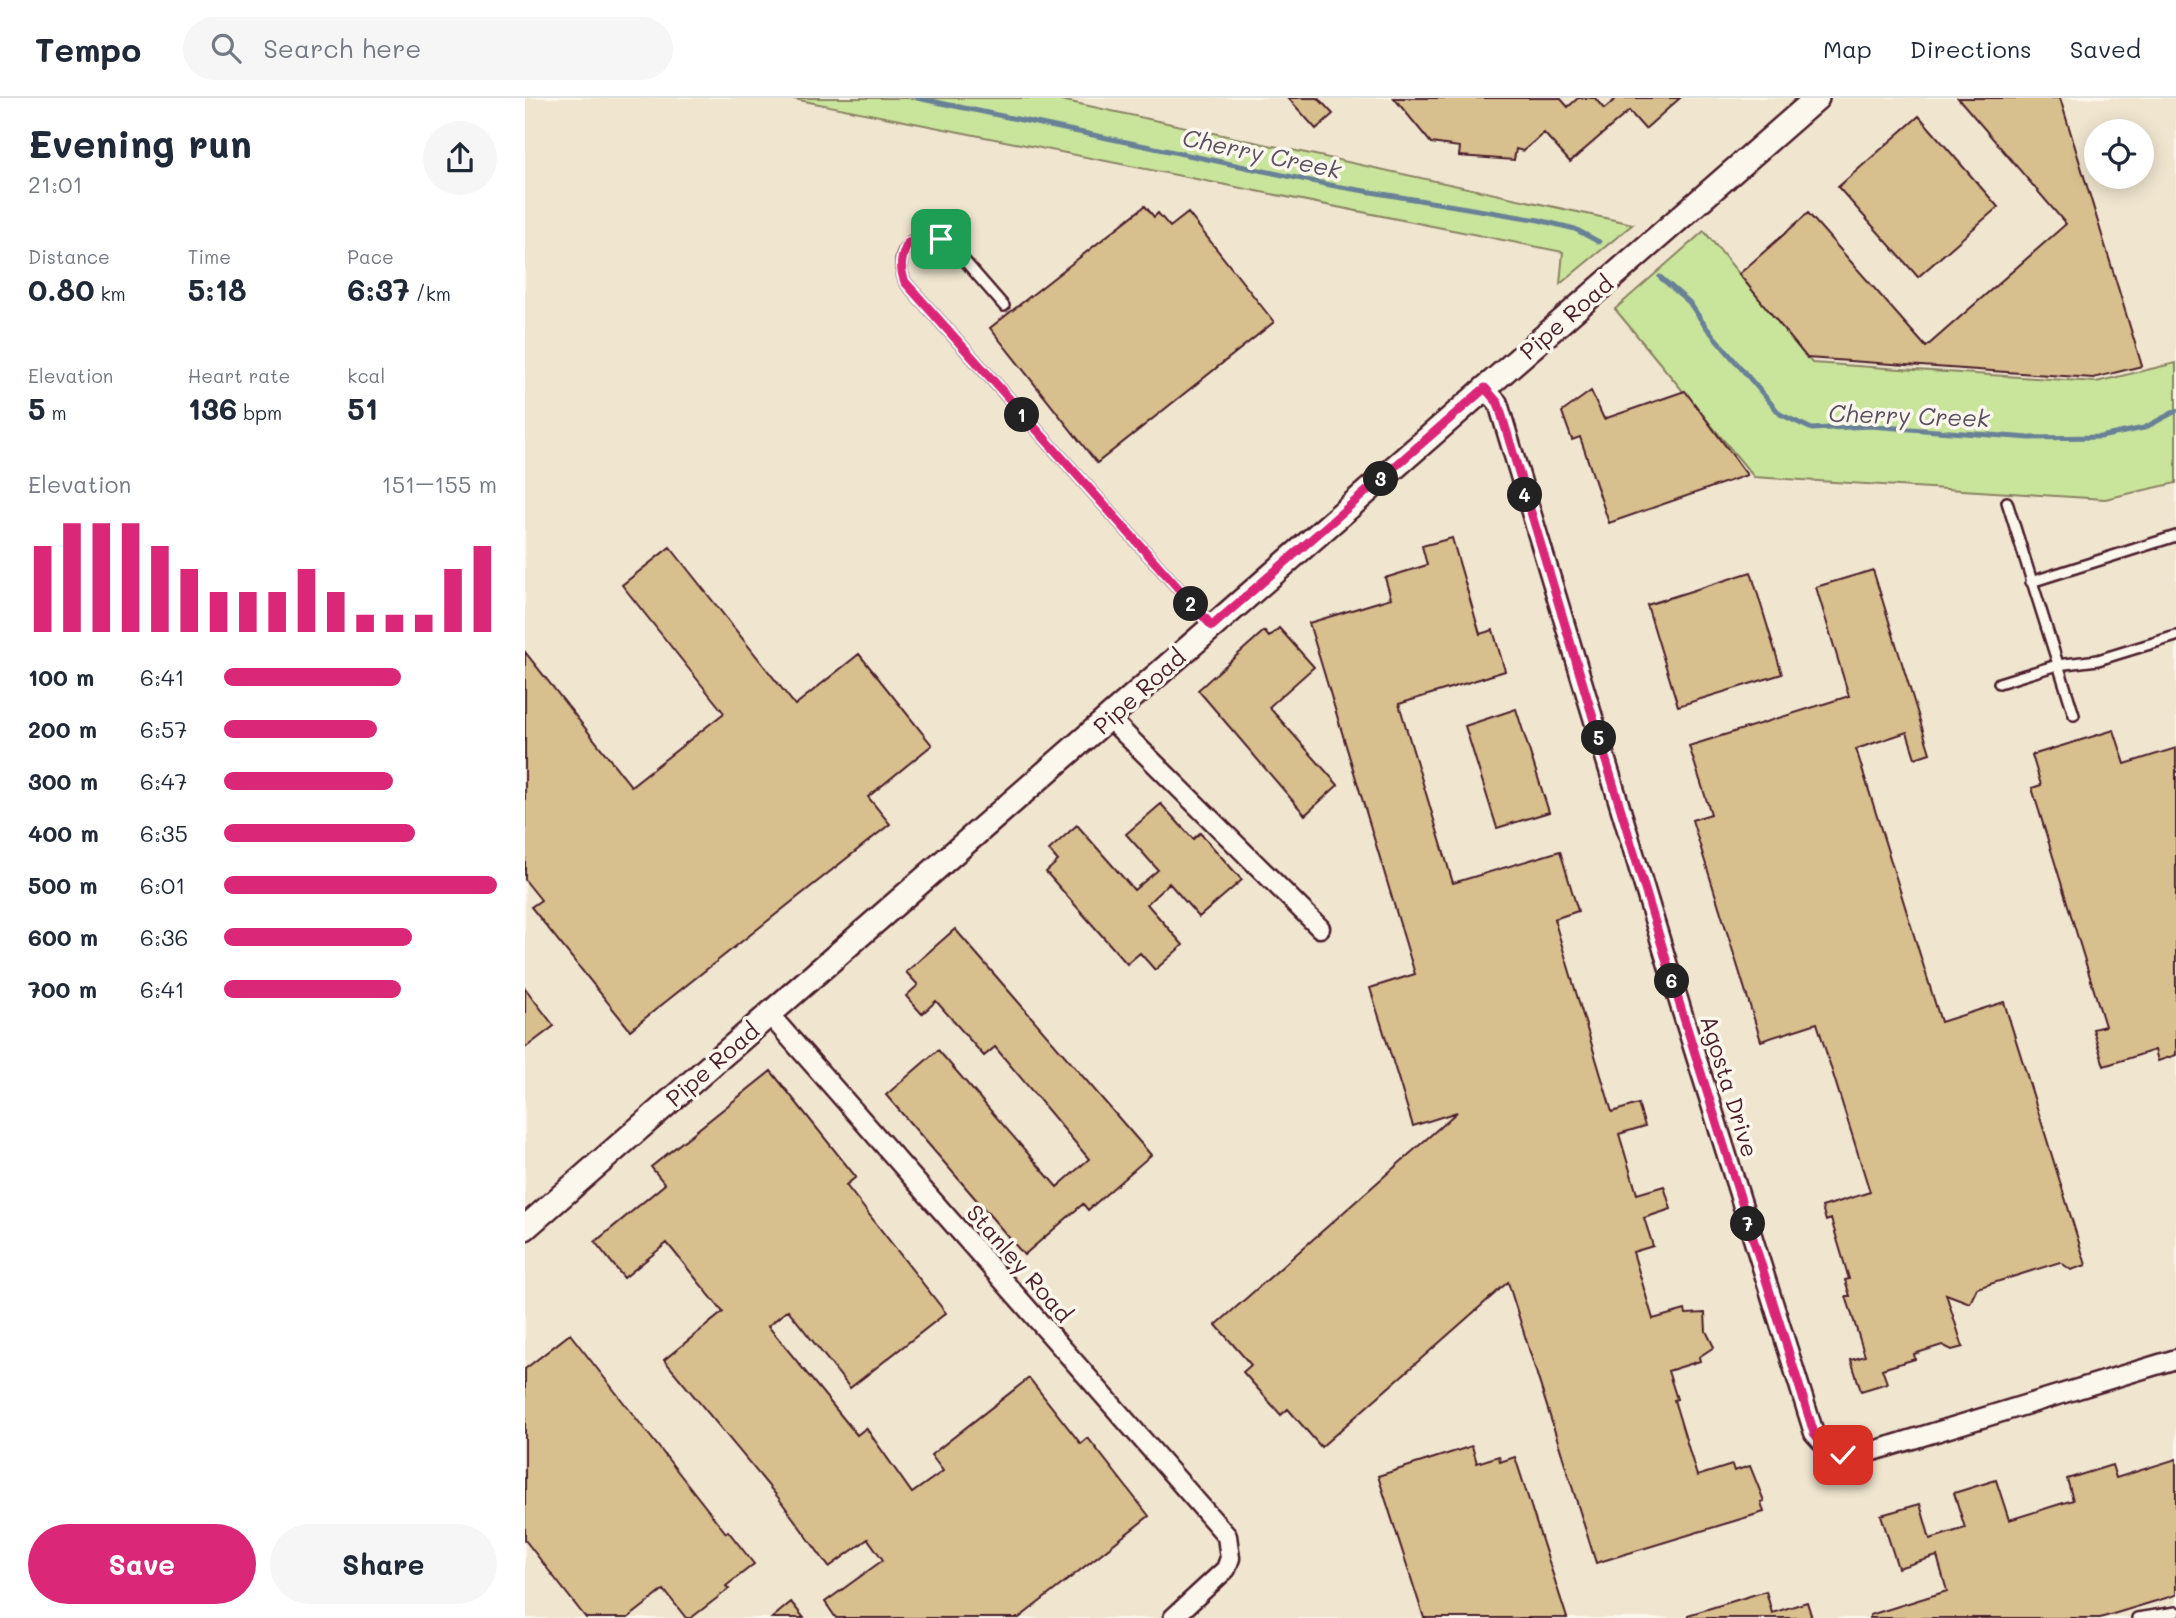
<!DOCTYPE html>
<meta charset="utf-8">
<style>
:root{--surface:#fff;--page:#f6f6f7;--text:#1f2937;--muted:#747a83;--line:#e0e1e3;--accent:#db2777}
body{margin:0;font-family:Mali,sans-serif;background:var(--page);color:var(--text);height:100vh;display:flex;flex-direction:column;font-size:26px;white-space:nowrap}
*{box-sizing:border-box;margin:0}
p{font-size:23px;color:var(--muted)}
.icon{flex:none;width:38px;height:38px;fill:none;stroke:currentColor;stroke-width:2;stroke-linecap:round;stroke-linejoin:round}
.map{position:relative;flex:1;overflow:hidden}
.sheet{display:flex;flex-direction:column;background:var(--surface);width:525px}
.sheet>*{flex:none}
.buttons{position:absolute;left:1559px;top:21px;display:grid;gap:14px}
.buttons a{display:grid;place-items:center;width:70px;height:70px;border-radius:50%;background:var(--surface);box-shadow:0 4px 18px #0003;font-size:35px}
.pin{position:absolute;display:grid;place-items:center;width:60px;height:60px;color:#fff;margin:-30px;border-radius:14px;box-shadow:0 4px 10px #0006}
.km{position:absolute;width:35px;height:35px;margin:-18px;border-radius:50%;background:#222;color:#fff;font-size:19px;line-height:35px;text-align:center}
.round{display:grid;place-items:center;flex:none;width:74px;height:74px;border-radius:37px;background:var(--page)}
.head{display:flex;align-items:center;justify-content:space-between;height:119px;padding:0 28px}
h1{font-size:38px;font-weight:700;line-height:52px}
.metrics{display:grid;grid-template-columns:repeat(3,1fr);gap:10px;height:119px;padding:7px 28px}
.metrics div{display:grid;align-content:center}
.metrics b{font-size:30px;font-weight:700}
.metrics small{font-size:19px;font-weight:400}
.metrics p{font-size:19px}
.chart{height:196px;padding:14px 28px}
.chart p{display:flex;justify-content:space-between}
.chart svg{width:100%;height:126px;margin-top:7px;stroke:var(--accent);stroke-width:6}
.action{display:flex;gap:14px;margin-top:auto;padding:14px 28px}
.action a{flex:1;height:80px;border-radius:42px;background:var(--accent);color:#fff;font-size:28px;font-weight:700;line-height:80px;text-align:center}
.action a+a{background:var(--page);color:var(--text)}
ul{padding:0 28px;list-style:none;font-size:23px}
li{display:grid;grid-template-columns:112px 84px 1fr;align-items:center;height:52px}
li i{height:18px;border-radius:9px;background:var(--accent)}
header{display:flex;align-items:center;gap:42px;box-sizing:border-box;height:98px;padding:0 35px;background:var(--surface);border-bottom:2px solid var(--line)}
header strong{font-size:33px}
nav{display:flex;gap:38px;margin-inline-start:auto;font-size:24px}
.search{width:490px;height:63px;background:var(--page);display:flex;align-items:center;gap:18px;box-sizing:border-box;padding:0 24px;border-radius:38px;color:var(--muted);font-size:26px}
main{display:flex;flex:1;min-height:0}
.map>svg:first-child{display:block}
.built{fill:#f0e6d0;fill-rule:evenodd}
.green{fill:#c9e59b;stroke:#8a8263;stroke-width:2}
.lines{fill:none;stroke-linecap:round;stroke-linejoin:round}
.stream{stroke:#698197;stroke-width:5}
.building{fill:#d8bf8e;stroke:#4a1f2b;stroke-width:2}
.service-casing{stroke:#4a1f2b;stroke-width:14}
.minor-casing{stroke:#4a1f2b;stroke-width:23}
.tertiary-casing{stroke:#4a1f2b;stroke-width:28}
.service{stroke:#fbf7ec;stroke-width:9}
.minor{stroke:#fbf7ec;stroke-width:18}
.tertiary{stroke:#fbf7ec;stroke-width:23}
.route-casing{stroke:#fff;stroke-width:14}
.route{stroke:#db2777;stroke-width:9}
.labels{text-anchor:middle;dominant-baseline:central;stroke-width:7;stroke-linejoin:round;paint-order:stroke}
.street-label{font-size:23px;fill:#4a1f2b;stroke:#fbf7ec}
.water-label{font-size:24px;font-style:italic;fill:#5a5061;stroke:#fbf7ec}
</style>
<header>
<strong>Tempo</strong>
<div class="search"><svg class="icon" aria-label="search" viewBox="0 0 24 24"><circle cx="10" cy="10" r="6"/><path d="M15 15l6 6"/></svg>Search here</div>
<nav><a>Map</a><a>Directions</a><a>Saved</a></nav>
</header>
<main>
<section class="sheet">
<div class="head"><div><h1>Evening run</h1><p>21:01</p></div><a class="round"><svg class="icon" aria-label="share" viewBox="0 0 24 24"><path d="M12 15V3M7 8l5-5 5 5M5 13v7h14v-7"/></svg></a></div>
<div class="metrics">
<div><p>Distance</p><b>0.80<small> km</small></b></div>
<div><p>Time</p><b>5:18</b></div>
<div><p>Pace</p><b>6:37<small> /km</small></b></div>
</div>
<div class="metrics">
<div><p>Elevation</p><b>5<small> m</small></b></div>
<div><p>Heart rate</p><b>136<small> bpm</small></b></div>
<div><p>kcal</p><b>51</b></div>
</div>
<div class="chart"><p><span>Elevation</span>151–155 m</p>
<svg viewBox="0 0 160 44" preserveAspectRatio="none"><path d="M5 44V14M15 44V6M25 44V6M35 44V6M45 44V14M55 44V22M65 44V30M75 44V30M85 44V30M95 44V22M105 44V30M115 44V38M125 44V38M135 44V38M145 44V22M155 44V14"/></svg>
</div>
<ul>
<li><b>100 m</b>6:41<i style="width:65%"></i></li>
<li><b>200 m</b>6:57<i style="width:56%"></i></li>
<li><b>300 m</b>6:47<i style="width:62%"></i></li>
<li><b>400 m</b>6:35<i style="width:70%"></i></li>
<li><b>500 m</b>6:01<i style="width:100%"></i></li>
<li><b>600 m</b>6:36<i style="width:69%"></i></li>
<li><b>700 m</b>6:41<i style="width:65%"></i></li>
</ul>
<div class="action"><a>Save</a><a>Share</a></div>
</section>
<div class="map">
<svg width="1651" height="1520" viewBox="0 0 1651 1520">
<rect width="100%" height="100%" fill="#fbf7ec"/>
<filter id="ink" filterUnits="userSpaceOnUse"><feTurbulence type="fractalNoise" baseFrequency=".0143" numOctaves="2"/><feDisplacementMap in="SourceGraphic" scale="14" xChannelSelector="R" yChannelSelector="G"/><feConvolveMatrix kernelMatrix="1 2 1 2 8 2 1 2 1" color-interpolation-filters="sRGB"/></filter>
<g filter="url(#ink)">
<path class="built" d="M0,0h1651v1520h-1651zM1572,33h45v46h-45z"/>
<path class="green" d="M264,0h263l581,126 -73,60 3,-32z
M1179,133l108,132 284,19 80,-19v120l-71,16 -351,-22 -139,-168z"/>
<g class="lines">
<path class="stream" d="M392,0l418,88 204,34 36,9 24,13
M1135,179l29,25 17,25 74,87 32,15 58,-3 160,12 70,-1 44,-9 32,-17"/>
</g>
<path class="building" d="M763,0h30l15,16 -17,15z
M869,0h166l8,9 10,-9h17l9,11 13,-11h63l-35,31 -16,-18 -59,51 -26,-29 -21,18 -7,-2 -2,11 -55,-4 1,-9 -29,-4z
M1433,0h102l82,268 -49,12 -286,-20 -68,-84 69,-61 118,134 140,-123z
M1394,18l79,91 -80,70 -80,-90z
M620,108l9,11 4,-4 12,14 18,-14 86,109 -177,141 -107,-135z
M1066,293l13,28 81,-28 62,84 -138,48 -29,-86 -8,3 -10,-28z
M927,440l28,96 13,-4 12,41 -106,33 54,179 107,-32 18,60 -24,8 58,193 26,-8 7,22 -26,8 18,60 27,-8 7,23 -27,9 9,28 -20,6 20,67 32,-9 1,4 19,-1 1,18 8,16 -15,10 1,4 -32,10 9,28 -3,1 23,76 35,-11 2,6 16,-5 14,35 -3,1 3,10 -168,51 -88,-281 -187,165 -33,-38 -7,6 -38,-43 8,-7 -35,-40 241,-213 -44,14 -43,-138 45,-14 -106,-351 82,-25 -6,-20 42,-13 -5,-19z
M145,449l125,158 64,-51 73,91 -64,52 22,27 -260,206 -99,-123 10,-7 -16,-20v-228l106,134 93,-73 -102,-128z
M1348,472l57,183 -15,5 -8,-26 -51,17 85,273 63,-20 82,263 -15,5 -11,-8 -83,26 -7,15 -24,-9 17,53 -11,3 -10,-5 -28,9 1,5 -33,10 5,14 -26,8 -10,-31 14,-4 -19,-60h4l-5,-16 4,-1 -18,-60 -5,2 -4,-14 48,-15 -53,-169 -56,18 -69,-221 19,-6 -22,-68 160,-50 -33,-109z
M1226,474l31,102 -104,32 -31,-101z
M754,530l35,39 -45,40 69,78 -33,30 -107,-125 66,-59 5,6z
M991,611l33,103 -52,16 -32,-102z
M1589,632l11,34 51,-16v307l-18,6 -3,-11 -51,16 -11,-37 12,-3 -73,-238 9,-3 -9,-30z
M636,706l32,35 7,-6 42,47 -43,37 -30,-34 -22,21 36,41 -28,25 -15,-17 -13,11 -81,-92 12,-11 -9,-11 28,-25 57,65 24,-20 -32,-36z
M430,831l196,226 -63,55 -5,-6 -59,51 -138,-160 52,-45 119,137 32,-28 -94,-112 -11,9 -48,-55 -14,13 -16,-18 12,-11 -12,-13z
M0,890l29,38 -29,22z
M246,973l85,106 -10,8 100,128 -96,75 -62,-78 -20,16 89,109 9,-7 46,65 31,-22 -12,-16 98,-77 52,66 7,-6 61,78 -130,102h-183l-11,-16 58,-42 -15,-21 -39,28 -52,-71 -113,-136 59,-48 -56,-69 -43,35 -29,-36 70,-58 -14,-17z
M45,1236l156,199 2,-2 26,33 -28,22 3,3 -38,29h-5l-22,-28 -36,28h-42l-61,-78v-171z
M947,1348l5,17 22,-7 1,6 15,-5 52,161h-143l-46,-142z
M1651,1361v136l-76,23h-230v-3l77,-24 -10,-35 -39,12 -17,-53 39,-11 10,35 35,-11 -11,-35 42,-13 13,40 64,-20 -6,-21 45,-14 4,13z
M1241,1493l6,22 35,-11 5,16h-124v-3z
M266,1504l13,16h-32z"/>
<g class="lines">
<g class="service-casing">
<path id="service" d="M479,208l-54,-62c-32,-21 -59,4 -45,38l306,343
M1482,404l67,213
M1506,484l145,-46
M1474,585l58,-18 41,-5 78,-24
M1612,1520l39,-6"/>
</g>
<g class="minor-casing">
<path id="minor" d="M960,290l13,15 184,609 132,421c18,22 26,22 53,20l309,-94
M584,620l211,210
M244,916l458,522 3,22 -4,11 -53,49"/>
</g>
<g class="tertiary-casing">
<path id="tertiary" d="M0,1130l1292,-1130"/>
</g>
<use href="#service" class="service"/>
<use href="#minor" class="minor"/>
<use href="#tertiary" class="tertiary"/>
</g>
</g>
<g class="lines" filter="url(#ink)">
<g class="route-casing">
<path id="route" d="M416,141l-11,-4 -22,8c-7,14 -9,24 -3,39l307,344 273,-238 13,15 184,609 132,421 12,15 17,7"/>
</g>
<use href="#route" class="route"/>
</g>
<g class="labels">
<g class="street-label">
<text transform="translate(1041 219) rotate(-41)">Pipe Road</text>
<text transform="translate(614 593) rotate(-42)">Pipe Road</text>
<text transform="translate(187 966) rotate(-41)">Pipe Road</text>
<text transform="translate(1205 988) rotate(73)">Agosta Drive</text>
<text transform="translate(495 1165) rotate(49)">Stanley Road</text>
</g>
<g class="water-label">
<text transform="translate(737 55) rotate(12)">Cherry Creek</text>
<text transform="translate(1384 317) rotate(2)">Cherry Creek</text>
</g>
</g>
</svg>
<div class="buttons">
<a><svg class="icon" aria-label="locate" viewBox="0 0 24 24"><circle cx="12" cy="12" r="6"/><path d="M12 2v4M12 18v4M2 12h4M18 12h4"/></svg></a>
</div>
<div class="pin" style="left:416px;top:141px;background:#1e9e55"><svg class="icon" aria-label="arrive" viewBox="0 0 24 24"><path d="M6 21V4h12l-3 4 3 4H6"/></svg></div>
<div class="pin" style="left:1318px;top:1357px;background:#d93025"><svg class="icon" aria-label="check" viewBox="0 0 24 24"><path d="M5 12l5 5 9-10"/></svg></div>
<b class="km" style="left:497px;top:317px">1</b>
<b class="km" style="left:666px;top:506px">2</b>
<b class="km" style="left:856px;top:381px">3</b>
<b class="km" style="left:1000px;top:397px">4</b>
<b class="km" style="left:1074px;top:640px">5</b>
<b class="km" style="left:1147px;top:883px">6</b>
<b class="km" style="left:1223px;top:1126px">7</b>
</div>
</main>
